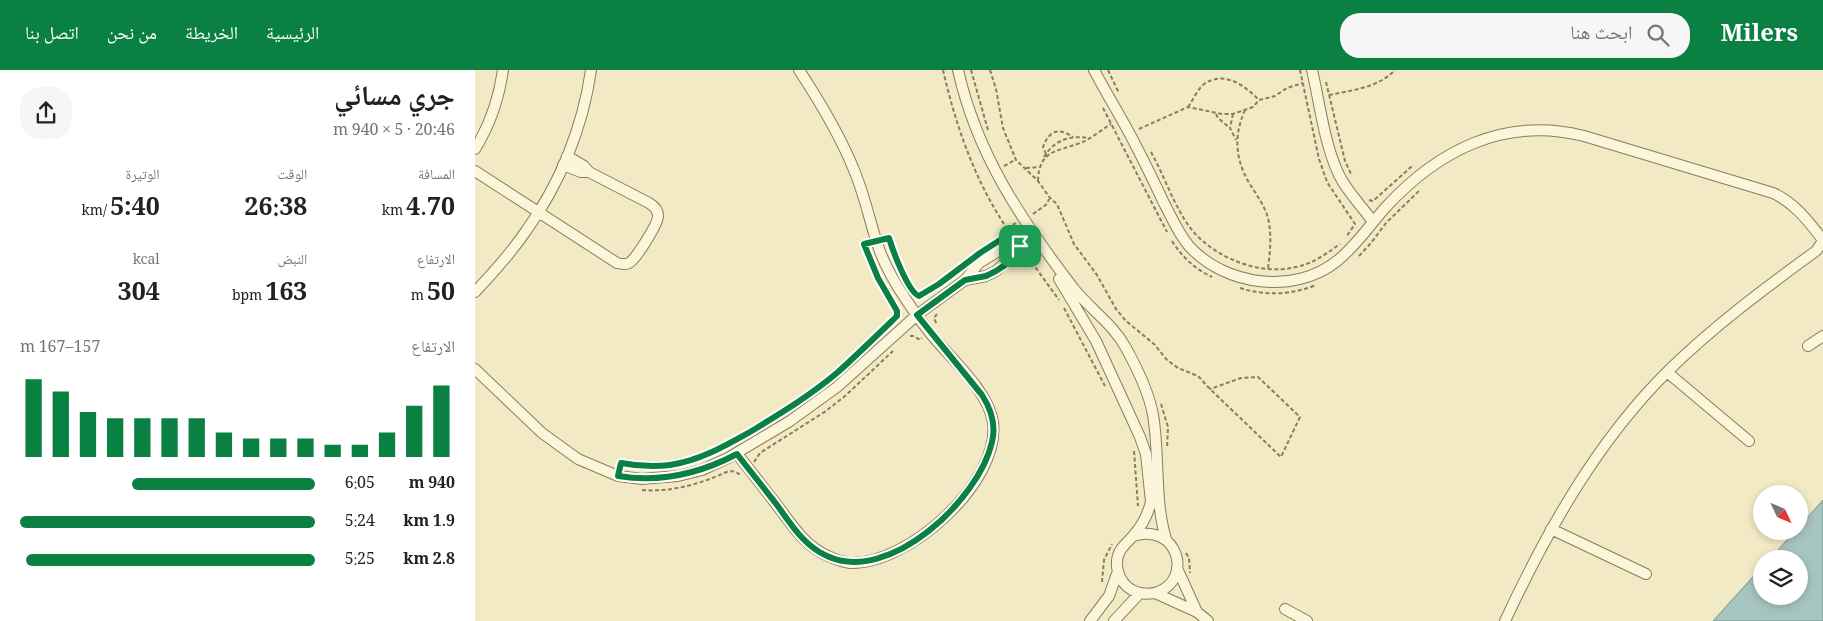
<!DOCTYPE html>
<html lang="ar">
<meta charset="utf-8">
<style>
:root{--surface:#fff;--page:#f6f6f6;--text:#222;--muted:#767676;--accent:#0b8043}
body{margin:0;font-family:Georgia,"Noto Naskh Arabic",serif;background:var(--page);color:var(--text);direction:rtl;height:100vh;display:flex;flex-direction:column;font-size:19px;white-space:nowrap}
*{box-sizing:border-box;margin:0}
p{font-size:16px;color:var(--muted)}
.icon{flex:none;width:28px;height:28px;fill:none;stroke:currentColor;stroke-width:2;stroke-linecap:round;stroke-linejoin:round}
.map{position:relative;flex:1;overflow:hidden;direction:ltr}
.sheet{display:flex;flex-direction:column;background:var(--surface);width:475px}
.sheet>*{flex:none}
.needle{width:32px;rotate:134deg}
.fabs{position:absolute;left:1278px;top:415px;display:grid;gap:10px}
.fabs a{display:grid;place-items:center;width:55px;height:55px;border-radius:50%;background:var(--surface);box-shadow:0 2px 8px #0003;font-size:25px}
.pin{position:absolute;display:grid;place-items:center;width:42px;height:42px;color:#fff;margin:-21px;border-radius:10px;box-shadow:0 2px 8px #0006}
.round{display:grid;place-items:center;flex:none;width:52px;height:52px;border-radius:20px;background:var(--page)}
.headline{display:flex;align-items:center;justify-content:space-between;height:85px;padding:0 20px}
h1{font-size:28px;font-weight:800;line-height:38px}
.stats{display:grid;grid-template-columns:repeat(3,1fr);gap:8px;height:85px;padding:5px 20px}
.stats div{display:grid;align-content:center}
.stats b{font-size:25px;font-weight:800}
.stats small{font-size:14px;font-weight:400}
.stats p{font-size:14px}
.chart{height:140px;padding:10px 20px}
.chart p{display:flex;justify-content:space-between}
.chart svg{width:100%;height:90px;margin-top:5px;stroke:var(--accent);stroke-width:6}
ul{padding:0 20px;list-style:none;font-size:16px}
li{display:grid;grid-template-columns:80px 60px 1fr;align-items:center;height:38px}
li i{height:12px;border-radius:6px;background:var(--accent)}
header{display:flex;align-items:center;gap:30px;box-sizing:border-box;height:70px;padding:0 25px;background:var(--accent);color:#fff}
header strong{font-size:24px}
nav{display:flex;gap:28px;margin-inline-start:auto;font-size:18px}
.search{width:350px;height:45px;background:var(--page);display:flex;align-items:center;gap:12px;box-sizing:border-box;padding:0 18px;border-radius:20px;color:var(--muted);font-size:19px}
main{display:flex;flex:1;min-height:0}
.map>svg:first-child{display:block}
.water{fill:#a7c5bf;stroke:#6d948e}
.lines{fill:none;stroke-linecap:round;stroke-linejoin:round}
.minor-casing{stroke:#8e7b59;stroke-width:12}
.path{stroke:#8e7b59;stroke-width:2;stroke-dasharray:4 2.5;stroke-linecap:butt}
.minor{stroke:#fbf5da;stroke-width:10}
.route-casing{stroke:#fff;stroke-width:10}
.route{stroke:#0b8043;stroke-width:6}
</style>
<header>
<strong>Milers</strong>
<div class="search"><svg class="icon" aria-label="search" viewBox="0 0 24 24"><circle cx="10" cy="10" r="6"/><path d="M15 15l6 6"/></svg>ابحث هنا</div>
<nav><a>الرئيسية</a><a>الخريطة</a><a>من نحن</a><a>اتصل بنا</a></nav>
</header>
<main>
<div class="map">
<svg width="1348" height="551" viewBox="0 0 1348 551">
<rect width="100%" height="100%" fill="#f2e9c5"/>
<path class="water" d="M1348,430v121h-110l48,-53v28h38v-37h-29l25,-28h4v-4z"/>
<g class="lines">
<g class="minor-casing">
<path id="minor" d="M483,0c19,85 64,151 116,219 17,21 39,35 52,59 11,20 23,44 27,67 7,41 1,84 13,124
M619,0c13,25 29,50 42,76 10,19 19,38 28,57 8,15 14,30 25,43 36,40 106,49 148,15 19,-15 32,-35 48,-53 53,-58 120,-92 199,-72l189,57c22,10 35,28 50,47
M837,0c8,34 12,73 27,105 9,18 23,31 34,47
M0,79c15,-24 24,-51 28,-79
M88,95l18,7h8
M0,101l142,92c4,1 8,2 12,0 7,-4 29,-39 29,-47 0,-6 -4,-10 -9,-13l-60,-31 -5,-6 -17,-10
M584,209l37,62 44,96 6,17 5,48c-3,12 -10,25 -18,34 -7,8 -15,13 -16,25 -1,12 5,23 15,29 8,4 17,5 26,2 36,-14 19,-70 -25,-56
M490,210l21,-4 10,-5 16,-14 5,-8 18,-11
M0,222c18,-19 36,-39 51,-61 34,-47 57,-104 65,-161
M1333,276l15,-10
M0,299l67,64 36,26 40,17 24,3 36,-3 24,-6 26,-12 62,-37 47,-34 80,-72 48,-35 14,-17 18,-11 20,-3
M1192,302l82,69
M262,384c13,16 26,33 39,50 15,19 28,42 52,52 6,3 15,6 22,7 58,2 151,-81 143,-141 -5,-32 -43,-64 -63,-89 -8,-10 -16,-21 -23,-32 -11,-16 -21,-33 -28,-52 -9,-26 -14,-53 -25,-79 -14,-35 -34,-68 -55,-100
M1076,459l95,45
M702,498l20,44
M680,523l42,19 11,9
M810,539l22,12
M615,551l19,-25 9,-25
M639,551l26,-28
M1030,551c42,-90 92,-180 164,-251 45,-44 96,-82 147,-119l7,-10"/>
</g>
<path class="path" d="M468,0c13,57 33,114 67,163l-12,8
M496,0l17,60
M515,0l6,19 7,39 13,32 22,21 12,17 7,6 17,40 23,31 19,34 10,12 28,23 13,16 11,8 20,8 12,13 71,68 19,-40 -42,-40 -17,1 -31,11
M633,0l11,23
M825,0l19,89 8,23 28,42 -9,13
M851,12l19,79 7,15
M854,25c23,-5 49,-7 66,-25
M713,37c5,-7 9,-17 16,-23 21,-14 41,2 55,16
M628,38l64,124
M770,40c-11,24 -10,48 3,71 7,12 16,23 20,37 4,17 2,34 0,51
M741,44l2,4 12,10
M758,44l-3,14 6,12
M664,59l49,-22 34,7h11l20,-7 6,-7 16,-4 12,-8 16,-5
M676,82c14,25 24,57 41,78 23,28 68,46 104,37 16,-3 30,-13 44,-23
M571,84l-3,-7c6,-16 15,-20 30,-10
M569,87c10,-17 26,-22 45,-19
M529,96l11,-6
M551,98l13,-1
M563,111c1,-31 18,-29 42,-38 11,-4 21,-13 31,-19
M894,130l4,1 38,-34 2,2
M558,144l14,-10 2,-5
M532,158l9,-5
M411,169l3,-1 8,22 15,29
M697,171c10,16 23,28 40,36
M884,186l12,-13 15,-20 34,-33
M553,187l31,43
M548,190l4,-3
M765,218c24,8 52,7 76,-3
M441,225h5l41,-28
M589,238l41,78
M462,244l-3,4 3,7
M435,266h3l7,4 2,-2
M375,291l43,-41 4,-7 -1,-5 -18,-30 -14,-34 3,-1
M348,313l12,-9
M686,334l7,23 -1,21
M659,381l4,55
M279,392l6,-9 66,-42 19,-15 48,-45
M145,396l1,-3c73,10 116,-22 174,-59
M167,420c26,2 51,-4 75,-14 8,-3 14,-8 22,-2l1,-2
M711,483l3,5 1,15
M627,512l2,-22 8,-16"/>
<use href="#minor" class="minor"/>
</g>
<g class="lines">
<g class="route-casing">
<path id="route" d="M536,163l9,13 -15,19 -9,6 -10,5 -21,4 -48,35 65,80c9,14 14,31 10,47 -13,58 -103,143 -165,114 -23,-10 -36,-32 -50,-51 -13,-17 -27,-34 -40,-51 -38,20 -76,29 -119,22l3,-13c16,3 33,4 49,2 29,-4 55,-19 80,-33 31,-19 61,-37 88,-60 19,-17 37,-35 55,-52l4,-4v-5l-19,-33 -14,-34 25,-6c4,13 19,54 30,58l20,-12 41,-31z"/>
</g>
<use href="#route" class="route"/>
</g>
</svg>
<div class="fabs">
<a><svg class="needle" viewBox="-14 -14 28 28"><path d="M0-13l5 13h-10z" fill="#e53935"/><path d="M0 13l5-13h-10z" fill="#767676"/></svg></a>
<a><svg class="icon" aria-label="layers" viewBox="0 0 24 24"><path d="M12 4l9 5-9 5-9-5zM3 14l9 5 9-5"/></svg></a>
</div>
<div class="pin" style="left:545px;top:176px;background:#1e9e55"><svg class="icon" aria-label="arrive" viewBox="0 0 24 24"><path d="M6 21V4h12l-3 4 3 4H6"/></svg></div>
</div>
<section class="sheet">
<div class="headline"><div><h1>جري مسائي</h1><p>20:46 · 5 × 940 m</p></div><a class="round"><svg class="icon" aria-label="share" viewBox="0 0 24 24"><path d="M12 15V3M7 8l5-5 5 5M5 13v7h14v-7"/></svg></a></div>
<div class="stats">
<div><p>المسافة</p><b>4.70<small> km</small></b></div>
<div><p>الوقت</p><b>26:38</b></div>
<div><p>الوتيرة</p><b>5:40<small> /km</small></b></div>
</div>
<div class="stats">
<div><p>الارتفاع</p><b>50<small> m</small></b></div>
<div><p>النبض</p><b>163<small> bpm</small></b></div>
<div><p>kcal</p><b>304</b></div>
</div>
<div class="chart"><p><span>الارتفاع</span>157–167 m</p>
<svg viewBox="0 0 160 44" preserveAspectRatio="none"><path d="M5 44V6M15 44V12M25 44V22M35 44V25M45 44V25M55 44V25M65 44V25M75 44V32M85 44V35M95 44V35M105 44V35M115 44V38M125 44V38M135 44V32M145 44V19M155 44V9"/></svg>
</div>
<ul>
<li><b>940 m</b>6:05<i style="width:62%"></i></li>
<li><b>1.9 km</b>5:24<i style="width:100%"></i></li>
<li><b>2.8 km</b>5:25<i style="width:98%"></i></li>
</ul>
</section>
</main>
